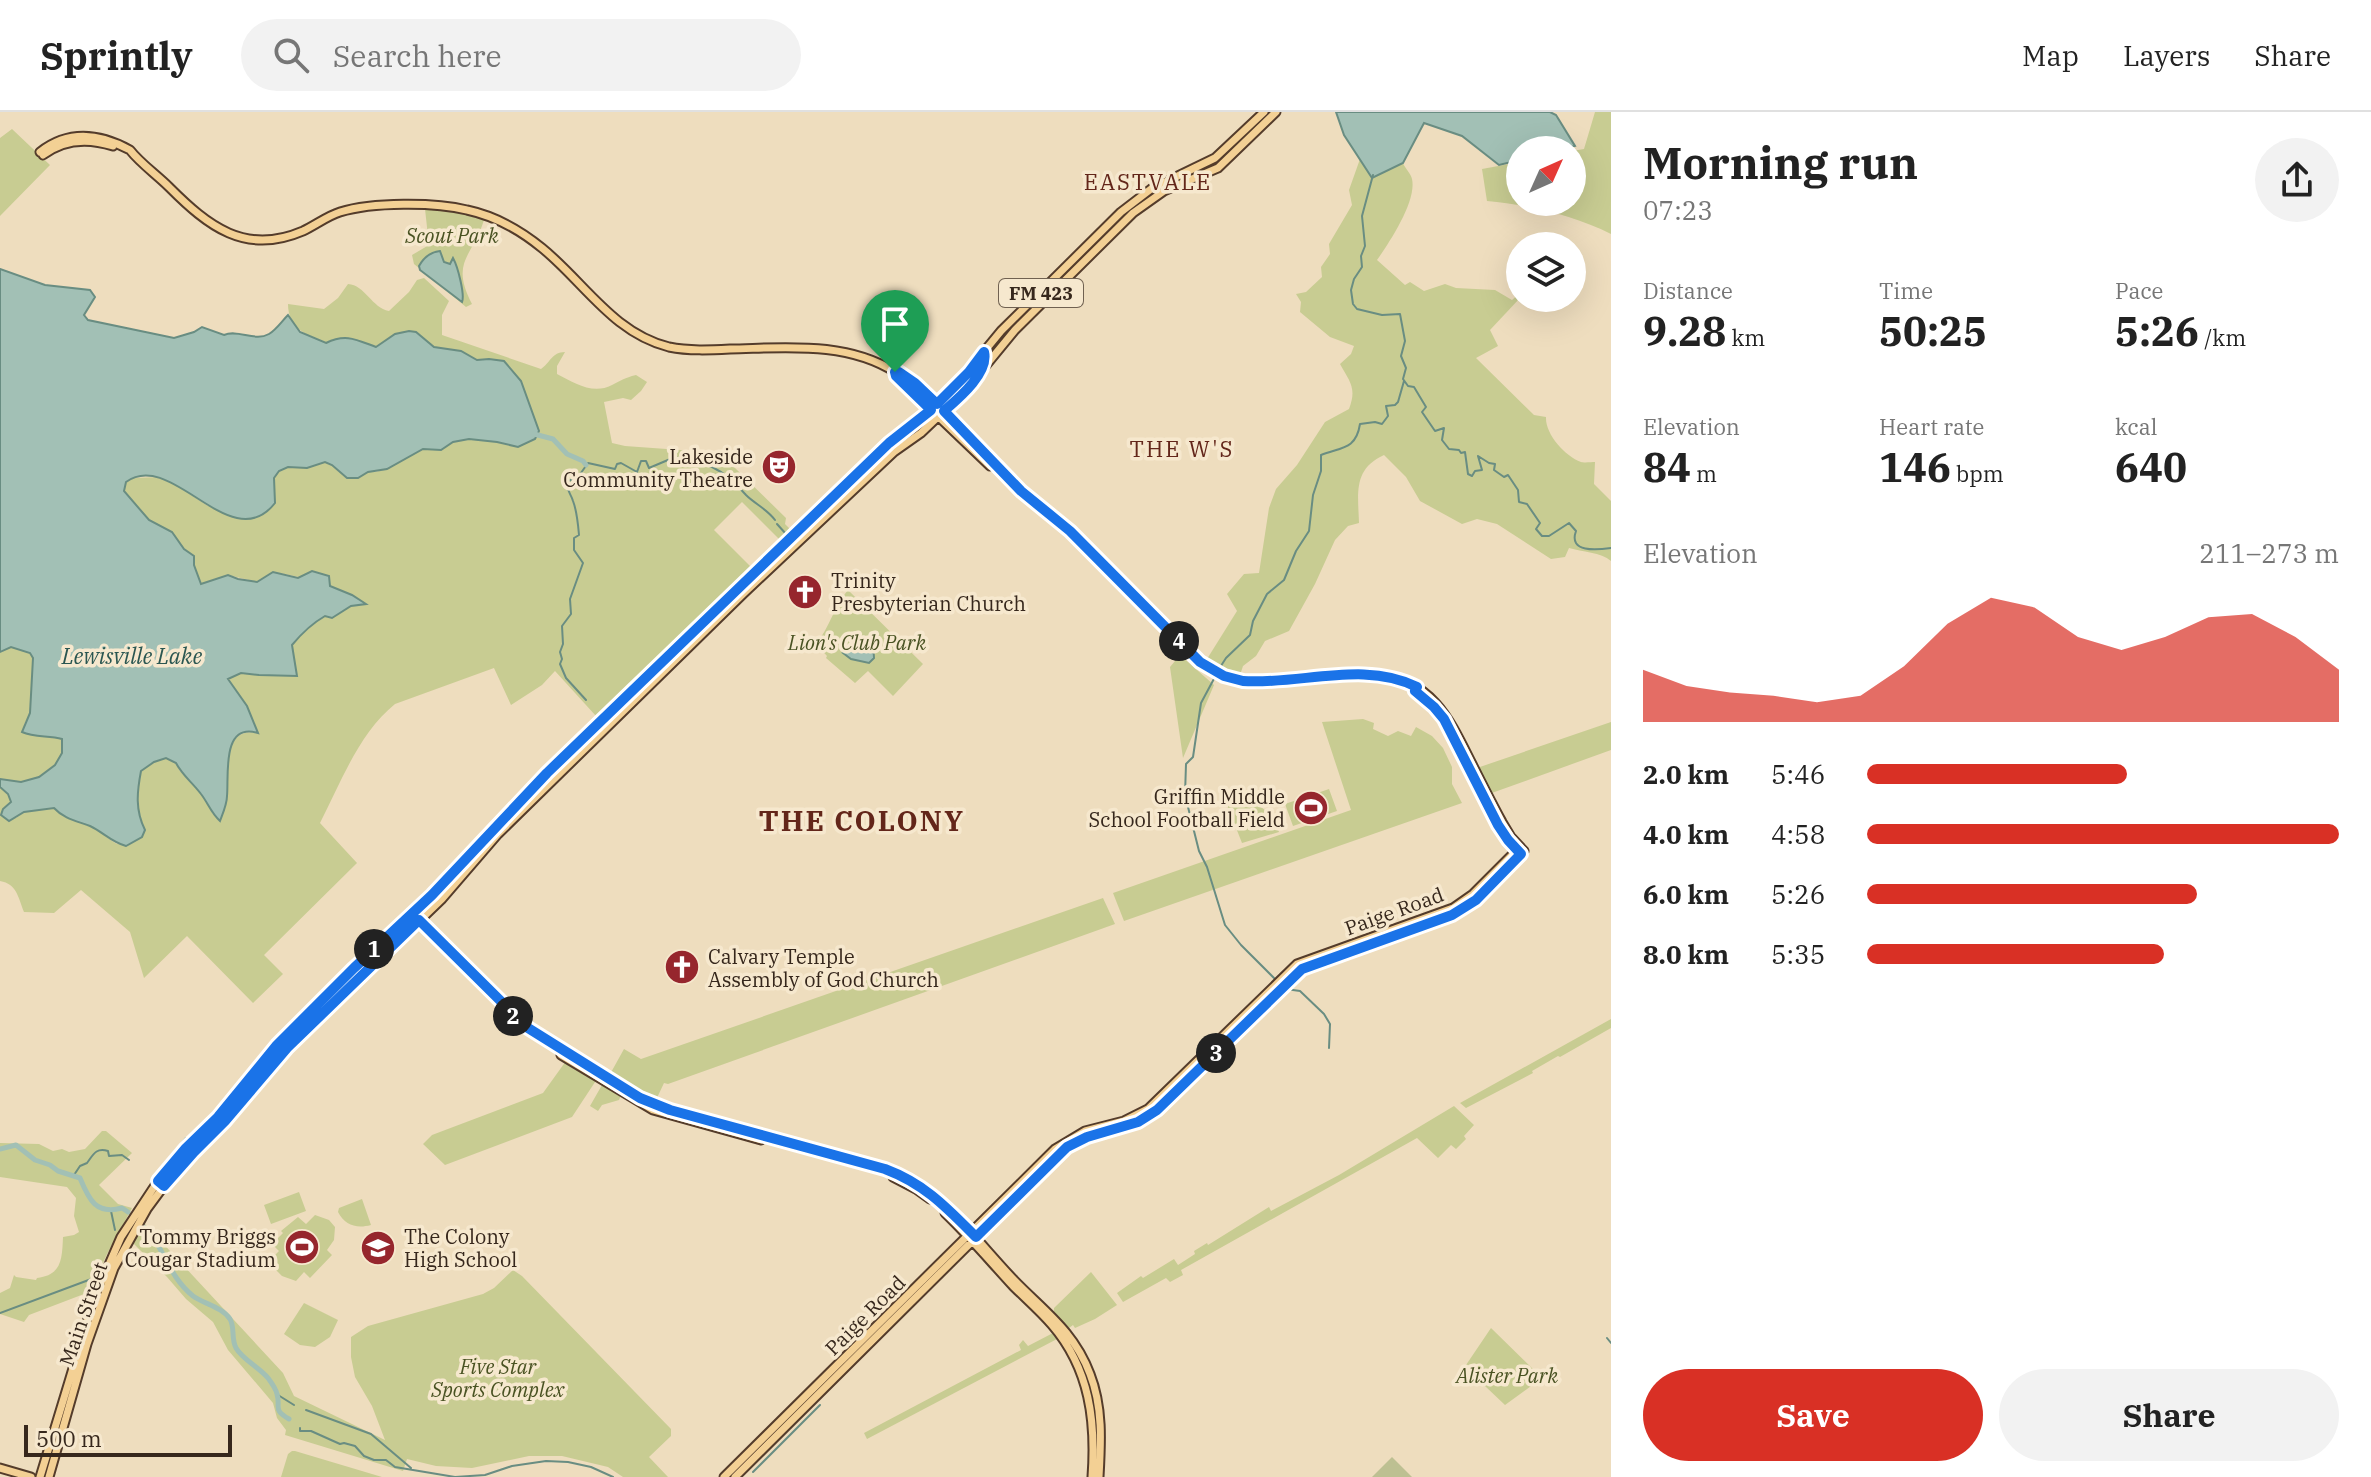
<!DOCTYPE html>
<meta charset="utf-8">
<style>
:root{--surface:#fff;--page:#f2f2f2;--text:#222;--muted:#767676;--line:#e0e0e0;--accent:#d93025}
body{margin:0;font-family:"IBM Plex Serif",serif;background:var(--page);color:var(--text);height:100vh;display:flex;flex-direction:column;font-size:30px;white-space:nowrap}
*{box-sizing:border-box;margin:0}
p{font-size:26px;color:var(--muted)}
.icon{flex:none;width:44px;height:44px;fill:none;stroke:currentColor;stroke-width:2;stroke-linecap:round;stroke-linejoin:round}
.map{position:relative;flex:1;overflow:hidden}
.sheet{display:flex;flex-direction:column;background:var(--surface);width:760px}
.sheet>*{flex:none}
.needle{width:52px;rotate:45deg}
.controls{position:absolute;left:1506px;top:24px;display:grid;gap:16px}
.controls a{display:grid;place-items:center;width:80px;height:80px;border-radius:50%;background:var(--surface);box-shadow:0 8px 32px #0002;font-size:40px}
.scale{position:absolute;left:24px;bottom:20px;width:208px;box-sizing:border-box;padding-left:8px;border:4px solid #36271c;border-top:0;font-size:22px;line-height:28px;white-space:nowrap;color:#36271c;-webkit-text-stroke:6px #f6e8ce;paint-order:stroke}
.pin{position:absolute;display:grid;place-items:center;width:68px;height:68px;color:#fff;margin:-82px -34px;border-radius:50% 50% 50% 0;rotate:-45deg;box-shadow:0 0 8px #0007}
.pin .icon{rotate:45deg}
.km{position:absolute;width:40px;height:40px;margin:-20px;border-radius:50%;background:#222;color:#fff;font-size:22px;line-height:40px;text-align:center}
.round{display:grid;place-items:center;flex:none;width:84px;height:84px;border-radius:42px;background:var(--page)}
.summary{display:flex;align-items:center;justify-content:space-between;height:136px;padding:0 32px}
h1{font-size:44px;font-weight:700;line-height:60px}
.figures{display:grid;grid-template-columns:repeat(3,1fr);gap:12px;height:136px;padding:8px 32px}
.figures div{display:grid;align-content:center}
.figures b{font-size:40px;font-weight:700}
.figures small{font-size:22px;font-weight:400}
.figures p{font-size:22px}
.chart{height:224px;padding:16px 32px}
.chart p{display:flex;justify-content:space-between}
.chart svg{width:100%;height:144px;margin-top:8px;fill:var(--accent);opacity:.7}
.action{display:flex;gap:16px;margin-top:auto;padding:16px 32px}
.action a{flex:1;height:92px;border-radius:48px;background:var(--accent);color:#fff;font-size:32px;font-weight:700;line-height:92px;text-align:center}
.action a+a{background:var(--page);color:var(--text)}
ul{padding:0 32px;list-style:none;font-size:26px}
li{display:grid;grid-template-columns:128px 96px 1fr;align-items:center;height:60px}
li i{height:20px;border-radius:10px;background:var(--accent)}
header{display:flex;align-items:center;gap:48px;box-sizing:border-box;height:112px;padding:0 40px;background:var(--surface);border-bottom:2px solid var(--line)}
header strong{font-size:38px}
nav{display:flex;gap:44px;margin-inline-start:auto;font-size:28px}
.search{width:560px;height:72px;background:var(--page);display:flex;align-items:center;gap:20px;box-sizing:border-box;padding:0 28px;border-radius:44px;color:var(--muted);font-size:30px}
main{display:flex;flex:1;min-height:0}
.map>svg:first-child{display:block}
.green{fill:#c8cc92}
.cemetery{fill:#bdc092}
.water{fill:#a2c0b5;stroke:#698d82;stroke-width:2}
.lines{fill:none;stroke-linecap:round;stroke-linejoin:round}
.stream{stroke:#698d82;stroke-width:2}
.river{stroke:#a2c0b5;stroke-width:5}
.major-casing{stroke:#543c2b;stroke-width:11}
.major{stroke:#f3d094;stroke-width:7}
.route-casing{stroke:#fff;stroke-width:16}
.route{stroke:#1a73e8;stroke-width:10}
.labels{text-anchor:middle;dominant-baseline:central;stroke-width:7;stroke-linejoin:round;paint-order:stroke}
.shield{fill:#f6e8ce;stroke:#706151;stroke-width:2}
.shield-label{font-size:18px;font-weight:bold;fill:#36271c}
.park-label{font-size:20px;font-style:italic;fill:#495222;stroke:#f6e8ce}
.poi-label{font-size:20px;fill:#36271c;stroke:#f6e8ce;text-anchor:end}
.street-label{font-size:20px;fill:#36271c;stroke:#f6e8ce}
.neighbourhood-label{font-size:22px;letter-spacing:2px;fill:#63261a;stroke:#f6e8ce}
.water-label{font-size:22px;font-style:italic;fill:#2a5651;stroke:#f6e8ce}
.district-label{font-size:28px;font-weight:bold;letter-spacing:2px;fill:#63261a;stroke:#f6e8ce}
</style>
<header>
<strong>Sprintly</strong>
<div class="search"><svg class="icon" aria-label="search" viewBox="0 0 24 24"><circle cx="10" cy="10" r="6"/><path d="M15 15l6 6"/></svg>Search here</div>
<nav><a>Map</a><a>Layers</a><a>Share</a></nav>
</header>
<main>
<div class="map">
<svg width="1611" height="1365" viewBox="0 0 1611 1365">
<rect width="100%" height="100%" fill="#eeddbe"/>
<path class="green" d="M1595,0h16v122c-38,-19 -81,-29 -124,-33l-5,-32 38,-7v40h52v-51l12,-2z
M12,17l38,36 -50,51v-78z
M1360,47l12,19 31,-15c2,5 8,11 9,16 5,22 -23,64 -35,81l28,25 5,-3 14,9 21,-7 11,4 39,2 17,10 7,-6 1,4 -30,32 8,16 -22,12 58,57 12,2c-1,17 19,39 35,45 3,1 11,0 14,0l-1,22 17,17v60c-10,-9 -29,-9 -42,-13l-4,9 -14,2 -54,-35 -20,-5 -15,5 -42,-23 -14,-24 -22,-22c-31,14 -26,38 -25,68l-11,3 -13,14 -20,44 -26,47 -24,10 -9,15 -13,10 -3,9 -33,-16 30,-48 -10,-17 17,-20 15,-1 10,-65 7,-19 21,-24 28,-43 24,-13c8,-21 1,-27 -9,-45l11,-10 3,-8 -24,-9 -30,-25 1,-10 -5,-8 10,-2 16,-15 -1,-10 9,-13 -1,-10 23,-39 -3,-15z
M425,97l34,4 25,7c-12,38 -34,41 -12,84l-6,3 -52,-43 -2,-9 17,-10z
M424,166l25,23 -7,14v20l99,34c9,-6 11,-17 24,-17l-8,14v8c17,9 36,21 55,11 10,-5 12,-7 24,-10l11,7 -6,9 -10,9 -8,-2 -19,4 8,41 13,3 83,6 26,15 52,51 -1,6 6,6 -9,12 -40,-40 -28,28 38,38 -34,35 -122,113 -41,-45 -13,14 -31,20 -17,-37 -99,36c-36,29 -54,78 -75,119l37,40 -93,92 19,19 -30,29 -66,-67 -43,42 -14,-46 -49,-42 -27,23 -30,-1c-6,-15 -7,-28 -24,-31v-94l8,7 8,24 8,-6 30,-4c9,10 22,13 35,18 9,3 19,13 28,18l25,-7 3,-6c-10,-21 -8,-39 -4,-60l13,-9 12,-4 10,5 4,8 22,24 11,19c4,-11 13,-25 14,-37 1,-21 2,-50 31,-44l-11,-27 -19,-27 13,-6 18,2 38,1 -6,-31c11,-12 21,-21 34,-29l7,2 19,-12 14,-2c-25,-19 -62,-27 -92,-32l-16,10 -29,-7 -27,10 -7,-20v-9l-10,-7 -12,-17 -23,-12 -25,-29 2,-9 6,-4 27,-1 17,8 32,21 67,-3 -1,-25 5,-7 9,-4 19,1 18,-6 7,3 7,7h36l12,-3 36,-20 18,1 12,-8 16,-3 28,3 21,5 17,-8c-2,-30 -9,-57 -31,-78l-15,-2 -12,1 -16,-9 -27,-3 -39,-14 -19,13c-18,-6 -31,-13 -50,-4 -20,-8 -38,-15 -38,-39l36,5 14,-11 10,-14c17,1 24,24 41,27l20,-19 8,-12z
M848,478l75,74 -30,32 -25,-25 -13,12 -29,-25 1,-2 -11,-12c14,-17 18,-38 32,-54z
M11,535l19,6 3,5 -3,55 -6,12 20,11 18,3v14l-7,12 -16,12 -18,5 -21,-3v-127z
M1180,543l34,30 -31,73 -13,-91z
M1363,607l11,4 -1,6 15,7 10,-5 13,5 5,-9 16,9 11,12 9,19v17l10,19 -338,118 -11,-28 238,-83 -29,-88z
M1611,610v28l-122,44 -12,-26z
M1329,677l8,22 -44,15 -8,-22z
M1236,690c24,0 35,8 43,30l-37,11 -15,-38z
M1103,786l12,26 -447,160 -4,-1 -8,17 -6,-1 -41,-23 15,-27 17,10z
M1611,907v9l-51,29 -2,-1 -26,15 1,2 -67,35 -6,-5z
M566,949l31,18 -25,38 -127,48 -22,-21 9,-9 111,-42z
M602,973l19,10 -2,5 -17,5 -4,6 -8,-5z
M1454,994l20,19 -10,11 2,3 -10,10 -5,-4 -13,13 -21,-20 -236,132 2,5 -13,7 -4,-4 -43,24 -6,-9 24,-17 2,2 31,-19 4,6 17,-11 -1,-3 13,-8 1,2 61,-38 2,4 68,-36z
M102,1019h4l26,22 -33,32 19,19 14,4 -25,46 -18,41 -5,-1 -55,21 -5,7 -24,-8v-21l10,-5 4,-13 2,2 20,3 1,-2c25,-3 25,-19 26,-41l11,-2 5,-3 -5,-16 2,-18 -9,-11 -67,-10v-34l39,1 14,7 9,-2 7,3 16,-3z
M299,1080l7,19 -35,13 -7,-19z
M362,1087l9,26c-15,4 -26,0 -33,-13l1,-4z
M315,1103l14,5 6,7 -1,13 -7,10 5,5 -22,23 -6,-6 -8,9 -14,-5 -7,-7 -1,-13 5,-5 -7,-7 11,-11 -2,-2 17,-14 8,7z
M145,1112l138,149 11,23 91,44 -13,-34 -17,-29 -4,-20v-20l17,-11 115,-32 11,-6 19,-18 9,6 149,153v7l-22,21 19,20h-45l-15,-10 -46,-11h-33l-57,12 -36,-2 -29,-7 -4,12 -118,-36 1,-5 -9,-12 -4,-15 -45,-53 -15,-28 -27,-23 -19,-22 -35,-35z
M1091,1160l26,33 -22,14 -20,9 -2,-3 -4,3 -15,-15v-5z
M304,1191l34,17 -8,17 -15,10 -15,-2 -16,-11z
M1491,1216l51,50 -37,27 -39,-37v-3z
M1053,1221l4,6 -190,100 -3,-6 157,-83 -2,-5 4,-5 5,6z
M292,1339h3l87,26h-101l7,-23z"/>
<path class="cemetery" d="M1392,1345l20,20h-40z"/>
<path class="water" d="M1336,0h214l6,3 19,31 -15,4h-40v10l-21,5 -37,-29 -38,-13 -21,40 -31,15 -28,-43z
M440,139l4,11 6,2 3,-6c5,9 12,37 9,44l-42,-32 -1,-4c5,-9 11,-14 21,-15z
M0,157l45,16 45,5 5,7 -11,18 4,5 86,18 20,-6 8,-5 22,8c14,-6 31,7 45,-1 7,-4 13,-13 19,-19l12,17 26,11c20,-10 31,-3 50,4l19,-13 14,-3 7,1 18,15 27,4 16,9 12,-1 15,2 17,20 18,50 -4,8 -17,8 -21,-5 -28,-3 -16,3 -12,8 -18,-1 -36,20 -19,3 -10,6h-11l-15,-13 -7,-3 -18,6 -19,-1 -9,4 -5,7 1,25c-44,56 -103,-55 -149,-21l-2,9 25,29 23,12 12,17 10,7v9l7,19 27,-9 10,4 19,3 16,-10 25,6 14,-7 17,5 1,10 22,9 14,9 -15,2 -19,12 -7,-2c-14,8 -23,17 -33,29l5,31 -38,-1 -18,-2 -13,6 19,27 11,27c-37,-11 -29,43 -31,63 0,8 -4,17 -7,25 -9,-8 -12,-18 -19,-27 -8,-11 -19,-19 -25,-31l-10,-5 -12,4 -13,9c-4,21 -6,39 4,59l-3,7 -16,9c-15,-4 -23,-14 -36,-20 -13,-5 -26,-7 -36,-18l-30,4 -15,9 -8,-6 2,-6 8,-7 -3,-8 -8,-7v-8l21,3 18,-5 16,-12 7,-12v-14c-13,-4 -27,-1 -40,-7l8,-19 3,-55 -3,-5 -19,-6 -11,5z
M861,527c9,2 13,10 13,19l-5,5 -18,-4 -8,-6 8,-4v-3z"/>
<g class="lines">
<path class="stream" d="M1373,63l-11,41 3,30 -4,10 1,11 -8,12 -3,11 2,14 4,5 25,6 18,-1 5,27 -4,15 5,12 -3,11 5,7 6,1 12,20 -4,5 13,19 9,-3 -2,12 7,9 10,1 2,3 4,-1 3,22 4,2 3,-5 7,-1 -4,-14 11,7 6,1 -1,6 10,7 4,-2 10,15 1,12 8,2 13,19 -4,6 6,7h7l20,-13 7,8c-8,22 21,19 35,17
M777,412l9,10
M1219,557l7,-11 24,-23 3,-14 14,-27 17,-14 12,-29 13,-20 4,-36 8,-24v-16c20,-8 35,-5 39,-31l15,-2 7,2 6,-8 -2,-10 9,-1 3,-3 6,-21
M1216,563l-15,28 -8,54 -7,7 -1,31 14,56 8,16 18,58 16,20 34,34
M586,588l-20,-22 -6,-14 2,-5 -2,-7 3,-8 -1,-18 9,-12 -1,-15 13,-36 -9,-13v-12l5,-3c-1,-11 -2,-24 -6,-34 -2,-7 -6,-10 -7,-19l12,-5 10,-14 27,6 2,-5 4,-1 16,9 4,-11h5l3,7 26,-11c12,5 25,5 37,10 15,7 23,16 34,28 9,9 21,14 29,25
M1286,877l14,2 24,23 6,10 -1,24
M160,1057l26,-31
M74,1063l6,-9 7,-3c6,-8 9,-16 21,-12l1,5 13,-1 7,5
M111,1099l4,19
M0,1201l94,-35
M1607,1226l4,5
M278,1283l16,10
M306,1298l65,24 40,34
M300,1316v3h11l29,13 4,-1 11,3 9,10 10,4h12l9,7 60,10 30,-2 27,-9 34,-5 22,1 23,5 22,10
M753,1360l67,-67"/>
<path class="river" d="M534,322l19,5 14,15 16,7 3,4
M0,1037l16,-4 19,15 15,5 8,6 22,7c9,22 16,37 42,30l6,4
M143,1114c21,19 24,49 50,70 11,8 29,11 37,23 5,8 1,20 6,29 7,12 23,19 32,30 3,4 8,11 9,16 4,14 -5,15 12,25"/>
<g class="major-casing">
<path id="major" d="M40,40c28,-22 59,-19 90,-2 10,13 27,25 39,37 39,39 76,69 134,44 13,-6 24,-15 37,-19 32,-10 95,-10 127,-2 28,6 53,20 75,38 42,34 71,85 127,99 20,4 41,3 61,2 56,-1 116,-8 165,23h4l25,19 104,106 42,34 135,135c31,18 54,16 88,14 28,-3 58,-8 86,-5 53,5 71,45 92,87 10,20 20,40 31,60l9,15 13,14
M43,43c21,-16 45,-17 70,-9
M895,260l1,4 94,90
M417,806l111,110 112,70 30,12 215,59c58,22 88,68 129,111 30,31 60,51 76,94 13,33 11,68 9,103
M561,943l92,55 108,30
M893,1065l23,12 14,10
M945,1101c24,23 45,48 68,73 13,13 27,25 39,39 38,44 44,97 40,152
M0,1356l31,9
M40,1365l54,-178 27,-62 37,-56 28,-33 32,-31 59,-72 77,-77 78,-73 115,-122 175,-171 74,-68 93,-91 29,-21 41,-40 42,-51 120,-119 30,-23 64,-31 49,-46
M49,1365l38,-133 27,-76 33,-59 17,-23 61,-65 54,-65 163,-157 56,-65 245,-240 151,-142 27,-19 43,-41 51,-62 118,-117 31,-22 54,-23 58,-56
M724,1365l331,-328 30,-18 39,-10 24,-12 149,-145 156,-56 20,-14 39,-39 12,-4
M735,1365l332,-330c27,-16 58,-17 85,-34l150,-144 158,-58 16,-11 48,-49"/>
</g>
<use href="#major" class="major"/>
</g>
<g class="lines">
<g class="route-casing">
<path id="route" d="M984,240c5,21 -25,46 -40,59l77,80 49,40 130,131 24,14 19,5c57,4 122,-21 174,6l-2,4 19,16 10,12 54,106 10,15 13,14 -2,2 -43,44 -24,15 -150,54 -145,141 -19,12 -51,15 -20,10 -91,90c-29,-29 -51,-53 -91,-68l-215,-59 -30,-12 -112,-70 -109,-108 -132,128 -62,73 -31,31 -30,34 -6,-5 28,-33 32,-31 59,-72 77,-77 78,-73 115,-122 342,-330 42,-33 -35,-34 -1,-4h4l16,11 22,21 32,-32z"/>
</g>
<use href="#route" class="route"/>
</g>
<defs>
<g id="theatre-disc" transform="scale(1.8)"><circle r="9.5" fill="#96262d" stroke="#f6e8ce"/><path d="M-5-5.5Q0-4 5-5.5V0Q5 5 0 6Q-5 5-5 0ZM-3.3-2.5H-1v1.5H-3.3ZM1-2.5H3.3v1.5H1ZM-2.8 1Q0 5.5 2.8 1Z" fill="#fff"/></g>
<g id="church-disc" transform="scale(1.8)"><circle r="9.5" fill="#96262d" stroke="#f6e8ce"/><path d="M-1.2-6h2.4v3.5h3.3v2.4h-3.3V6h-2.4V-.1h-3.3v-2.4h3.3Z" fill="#fff"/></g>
<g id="stadium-disc" transform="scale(1.8)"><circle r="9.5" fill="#96262d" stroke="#f6e8ce"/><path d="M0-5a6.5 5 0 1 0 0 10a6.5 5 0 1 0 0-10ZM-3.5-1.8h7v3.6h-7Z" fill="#fff"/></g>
<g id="school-disc" transform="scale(1.8)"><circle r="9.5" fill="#96262d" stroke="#f6e8ce"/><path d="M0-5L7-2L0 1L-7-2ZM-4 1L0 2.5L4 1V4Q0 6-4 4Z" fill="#fff"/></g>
</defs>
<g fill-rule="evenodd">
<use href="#theatre-disc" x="779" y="355"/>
<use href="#church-disc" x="805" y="480"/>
<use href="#stadium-disc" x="1311" y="696"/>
<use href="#church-disc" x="682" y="855"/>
<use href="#stadium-disc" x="302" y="1135"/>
<use href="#school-disc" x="378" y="1136"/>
</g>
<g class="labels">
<rect class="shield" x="999" y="167" width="84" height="28" rx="6"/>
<g class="shield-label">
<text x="1041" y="181">FM 423</text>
</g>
<g class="park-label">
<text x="452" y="123">Scout Park</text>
<text x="857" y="530">Lion's Club Park</text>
<text x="498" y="1254">Five Star<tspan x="498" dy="23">Sports Complex</tspan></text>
<text x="1507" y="1263">Alister Park</text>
</g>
<g class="poi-label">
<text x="753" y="344">Lakeside<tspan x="753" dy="23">Community Theatre</tspan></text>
<text x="831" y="468" text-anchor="start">Trinity<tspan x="831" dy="23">Presbyterian Church</tspan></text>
<text x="1285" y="684">Griffin Middle<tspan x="1285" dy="23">School Football Field</tspan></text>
<text x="708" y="844" text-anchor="start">Calvary Temple<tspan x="708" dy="23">Assembly of God Church</tspan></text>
<text x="276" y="1124">Tommy Briggs<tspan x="276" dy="23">Cougar Stadium</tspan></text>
<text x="404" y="1124" text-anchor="start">The Colony<tspan x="404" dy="23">High School</tspan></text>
</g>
<g class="street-label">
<text transform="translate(1394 799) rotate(-20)">Paige Road</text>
<text transform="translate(83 1202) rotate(-71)">Main Street</text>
<text transform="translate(865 1203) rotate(-45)">Paige Road</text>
</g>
<g class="neighbourhood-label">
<text x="1148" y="69">EASTVALE</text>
<text x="1182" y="336">THE W'S</text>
</g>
<g class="water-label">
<text x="132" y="543">Lewisville Lake</text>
</g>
<g class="district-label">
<text x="862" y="708">THE COLONY</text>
</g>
</g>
</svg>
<div class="controls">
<a><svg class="needle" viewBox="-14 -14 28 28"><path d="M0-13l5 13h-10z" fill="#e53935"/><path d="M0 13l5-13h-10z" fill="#767676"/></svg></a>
<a><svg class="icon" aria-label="layers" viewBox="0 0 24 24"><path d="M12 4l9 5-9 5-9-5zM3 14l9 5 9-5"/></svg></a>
</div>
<div class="scale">500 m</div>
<div class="pin" style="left:895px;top:260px;background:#1e9e55"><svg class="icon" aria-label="arrive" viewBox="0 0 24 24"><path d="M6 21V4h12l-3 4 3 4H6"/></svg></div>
<b class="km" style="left:374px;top:837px">1</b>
<b class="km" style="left:513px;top:904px">2</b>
<b class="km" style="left:1216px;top:941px">3</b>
<b class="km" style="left:1179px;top:529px">4</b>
</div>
<section class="sheet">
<div class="summary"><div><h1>Morning run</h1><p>07:23</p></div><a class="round"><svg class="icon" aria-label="share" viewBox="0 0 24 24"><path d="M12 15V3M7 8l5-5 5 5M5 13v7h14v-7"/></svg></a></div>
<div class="figures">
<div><p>Distance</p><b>9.28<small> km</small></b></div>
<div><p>Time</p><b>50:25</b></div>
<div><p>Pace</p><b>5:26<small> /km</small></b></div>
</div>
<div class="figures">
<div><p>Elevation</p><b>84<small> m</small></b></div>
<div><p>Heart rate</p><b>146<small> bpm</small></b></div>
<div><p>kcal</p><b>640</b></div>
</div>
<div class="chart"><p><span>Elevation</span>211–273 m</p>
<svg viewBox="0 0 160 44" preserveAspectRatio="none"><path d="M0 44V28L10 33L20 35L30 36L40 38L50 36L60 27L70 14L80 6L90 9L100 18L110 22L120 18L130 12L140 11L150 18L160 28V44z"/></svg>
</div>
<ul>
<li><b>2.0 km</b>5:46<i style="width:55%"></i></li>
<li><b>4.0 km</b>4:58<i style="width:100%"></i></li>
<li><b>6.0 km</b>5:26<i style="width:70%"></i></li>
<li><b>8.0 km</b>5:35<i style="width:63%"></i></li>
</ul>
<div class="action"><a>Save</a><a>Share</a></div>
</section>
</main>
